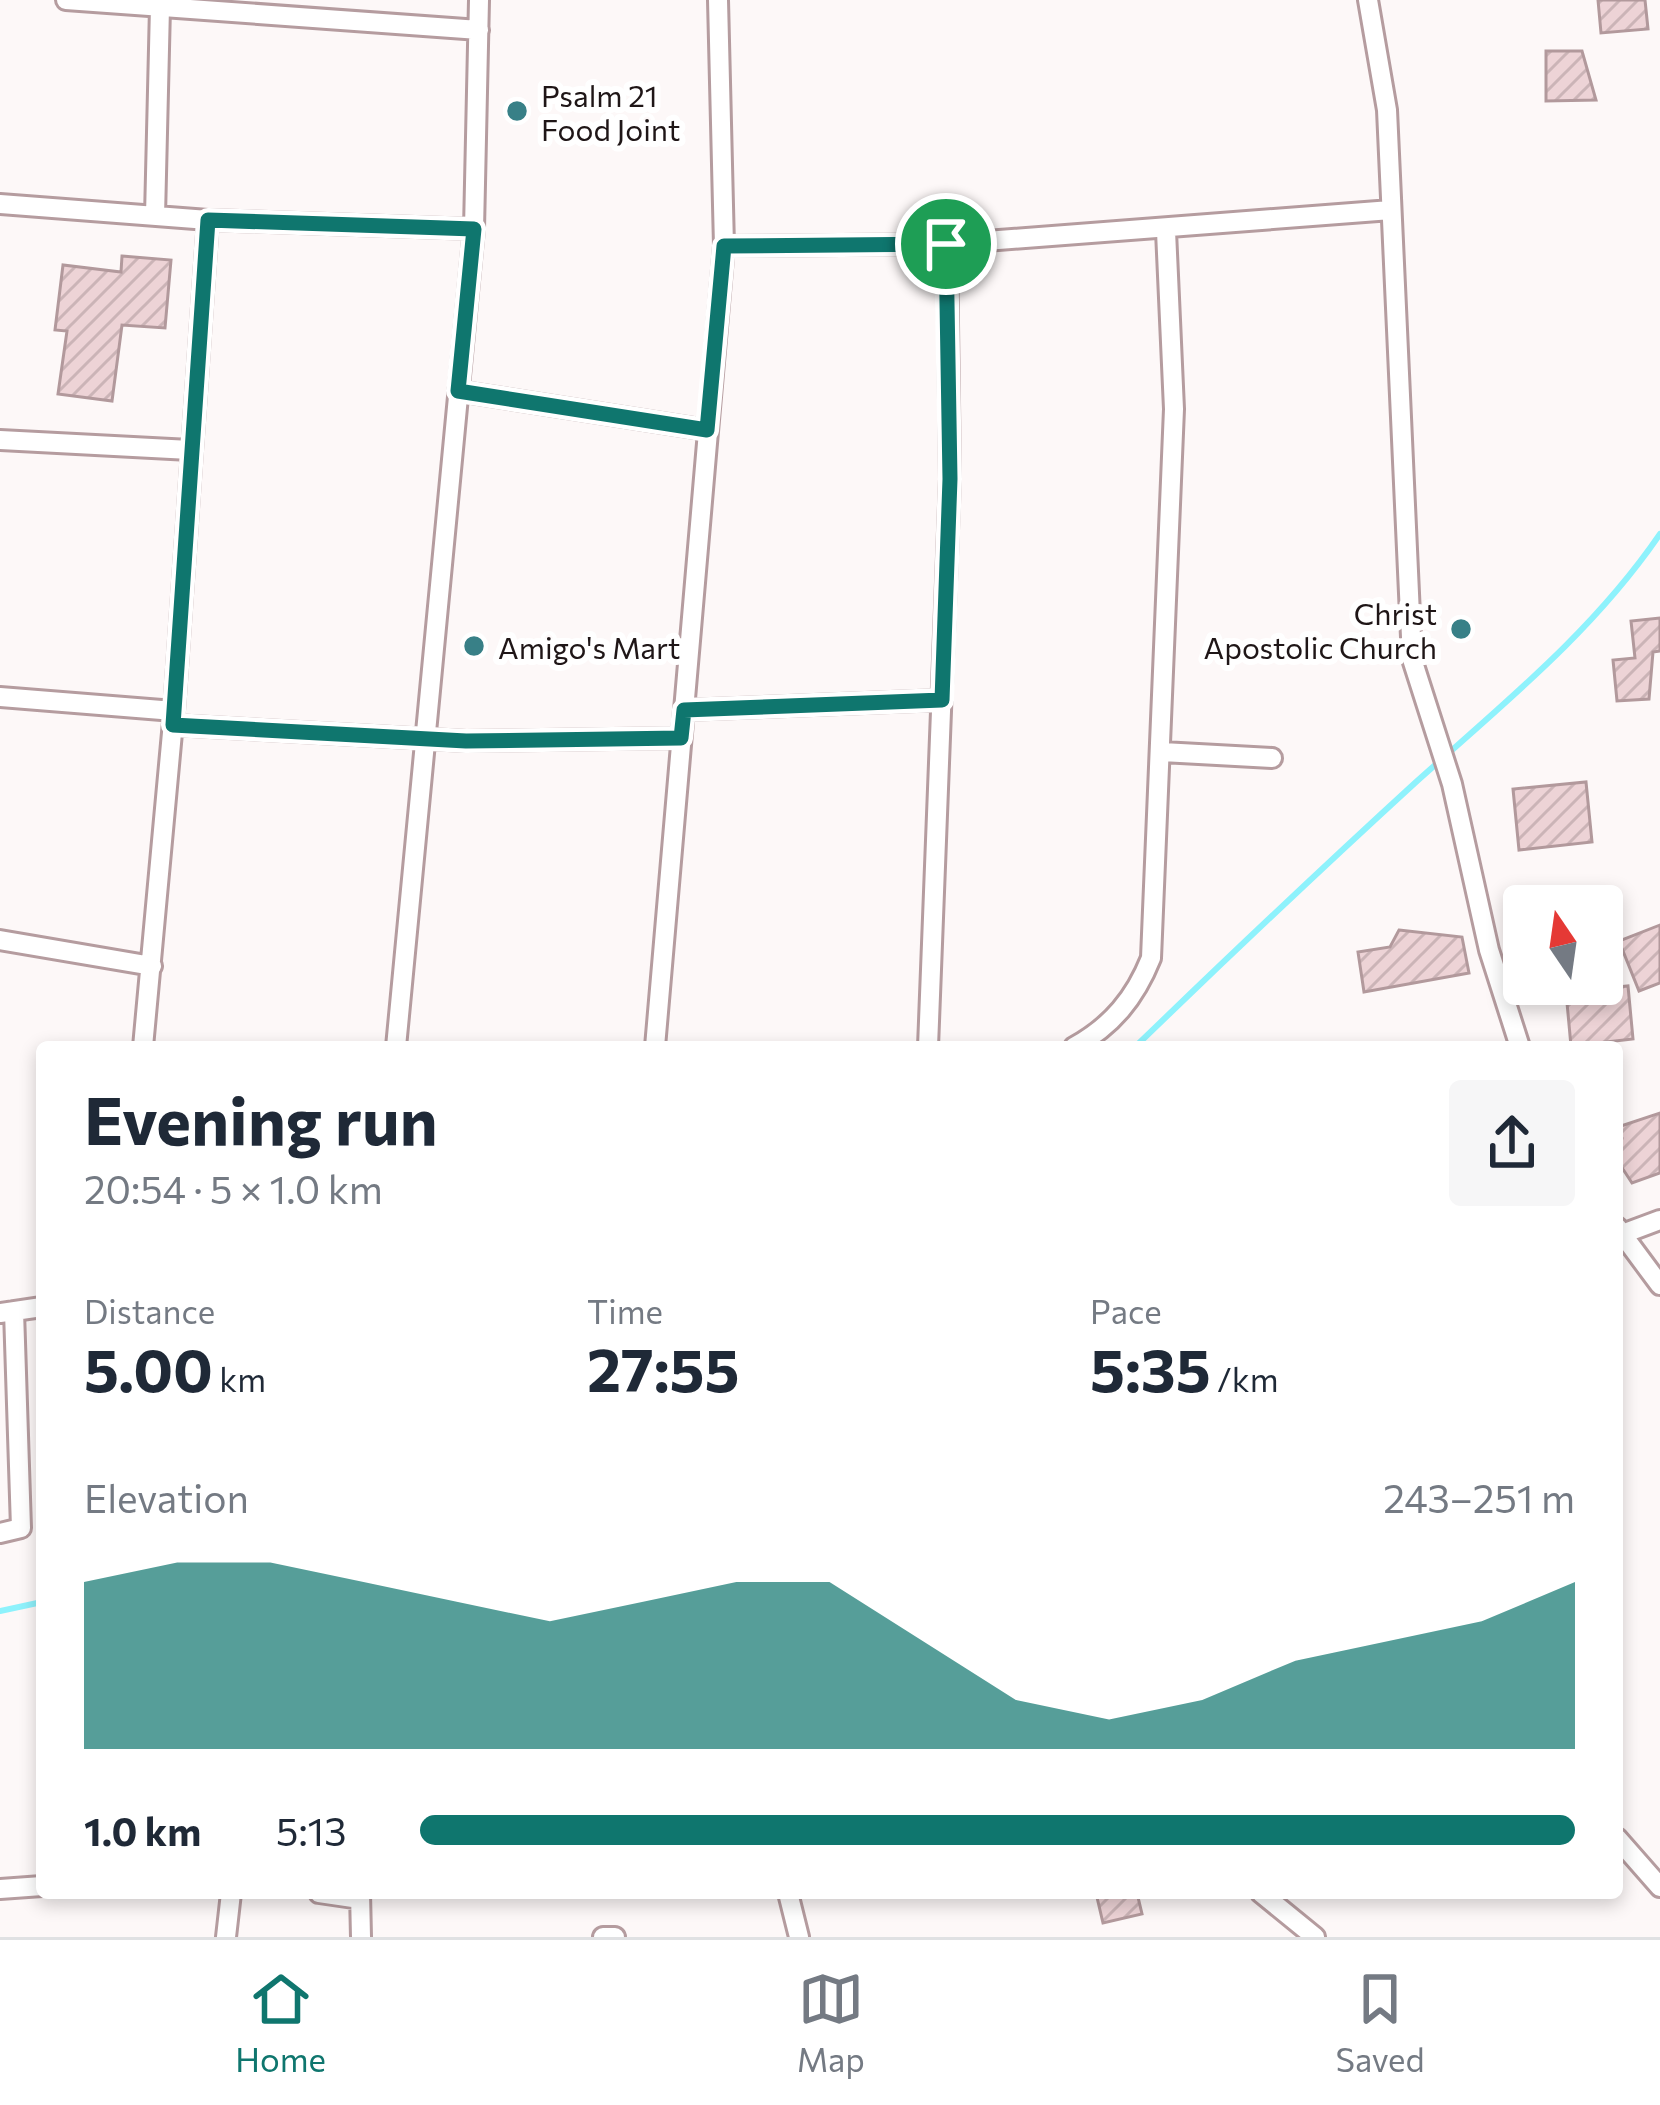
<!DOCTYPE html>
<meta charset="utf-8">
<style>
:root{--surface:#fff;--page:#f6f6f7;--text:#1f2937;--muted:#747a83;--line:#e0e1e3;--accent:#0f766e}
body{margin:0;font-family:Commissioner,sans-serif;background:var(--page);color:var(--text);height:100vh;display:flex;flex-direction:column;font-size:45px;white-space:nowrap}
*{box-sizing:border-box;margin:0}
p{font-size:39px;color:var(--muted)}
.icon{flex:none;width:66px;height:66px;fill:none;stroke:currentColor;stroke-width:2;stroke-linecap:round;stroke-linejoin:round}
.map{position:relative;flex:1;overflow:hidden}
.details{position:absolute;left:36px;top:1041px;width:1587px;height:858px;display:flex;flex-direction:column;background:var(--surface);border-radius:12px;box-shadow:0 6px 18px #0003}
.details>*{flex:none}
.needle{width:78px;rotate:347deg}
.fabs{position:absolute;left:1503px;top:885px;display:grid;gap:24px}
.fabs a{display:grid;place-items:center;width:120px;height:120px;border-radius:12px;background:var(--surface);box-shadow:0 6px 18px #0003;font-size:60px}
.pin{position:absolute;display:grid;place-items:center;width:102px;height:102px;color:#fff;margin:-51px;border:6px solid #fff;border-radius:50%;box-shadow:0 3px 12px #0007}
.round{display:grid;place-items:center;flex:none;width:126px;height:126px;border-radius:12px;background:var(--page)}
.summary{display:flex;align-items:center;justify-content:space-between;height:204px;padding:0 48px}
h1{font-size:66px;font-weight:700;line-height:90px}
.metrics{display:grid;grid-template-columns:repeat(3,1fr);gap:18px;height:204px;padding:12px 48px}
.metrics div{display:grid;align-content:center}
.metrics b{font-size:60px;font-weight:700}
.metrics small{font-size:33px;font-weight:400}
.metrics p{font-size:33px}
.chart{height:336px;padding:24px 48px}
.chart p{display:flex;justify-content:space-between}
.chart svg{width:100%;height:216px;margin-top:12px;fill:var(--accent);opacity:.7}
ul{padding:0 48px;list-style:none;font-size:39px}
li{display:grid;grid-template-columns:192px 144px 1fr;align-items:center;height:90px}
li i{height:30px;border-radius:15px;background:var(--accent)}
.tabs{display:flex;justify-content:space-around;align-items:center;height:168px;border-top:3px solid var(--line);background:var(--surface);font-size:33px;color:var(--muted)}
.tabs a{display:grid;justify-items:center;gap:6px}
.tabs .selected{color:var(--accent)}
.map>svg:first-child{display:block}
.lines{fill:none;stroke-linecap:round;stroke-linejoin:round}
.stream{stroke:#8ef2fc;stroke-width:6}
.building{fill:url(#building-hatch);stroke:#b2999c;stroke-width:3}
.minor-casing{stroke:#b59c9f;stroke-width:24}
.minor{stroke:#fff;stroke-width:18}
.route-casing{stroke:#fff;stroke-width:24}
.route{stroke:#0f766e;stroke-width:15}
.poi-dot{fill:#388087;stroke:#fff;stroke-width:4.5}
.labels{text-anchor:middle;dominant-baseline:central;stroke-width:12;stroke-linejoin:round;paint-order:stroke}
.poi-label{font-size:30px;fill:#1f1617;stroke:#fff;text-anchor:start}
</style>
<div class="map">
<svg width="1660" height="1937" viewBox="0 0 1660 1937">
<defs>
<pattern id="building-hatch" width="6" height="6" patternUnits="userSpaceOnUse" patternTransform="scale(3)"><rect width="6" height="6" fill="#edd3d6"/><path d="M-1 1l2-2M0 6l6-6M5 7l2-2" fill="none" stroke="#cbb4b7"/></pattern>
</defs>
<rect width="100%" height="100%" fill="#fdf8f8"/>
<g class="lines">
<path class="stream" d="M1135,1047c93,-90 186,-178 281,-265 87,-78 177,-150 244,-248
M0,1611l42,-9"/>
</g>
<path class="building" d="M1598,0h47l3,29 -47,4z
M1546,51h36l14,49 -50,1z
M122,256l49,4 -6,68 -43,-3 -10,76 -54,-7 9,-63 -12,-1 8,-65 58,7z
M1660,618v33l-7,1 -4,47 -32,2 -4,-41 22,-2 -4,-37z
M1586,782l6,60 -73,8 -6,-61z
M1660,925v58l-21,8 -20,-50z
M1399,930l63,7 7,36 -105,19 -6,-40 32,-5z
M1628,986l5,53 -62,7 -5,-54z
M1660,1113v60l-28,10 -15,-23 5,-22 -4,-11z
M1096,1893h41l5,21 -39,9z"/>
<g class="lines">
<g class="minor-casing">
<path id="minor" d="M66,0l413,30
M1368,0l19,110 25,549 40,125 37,166 31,97
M0,204l208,16 266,9
M155,216l5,-209
M724,246l223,-2 444,-34
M458,391l249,39
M0,440l190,10
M0,697l174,14
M684,710l258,-10
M173,725l293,16 215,-3
M1162,752l110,6
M0,940l152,26
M143,1047l31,-336 34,-491
M396,1047l78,-818 5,-229
M655,1047l69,-801 -6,-246
M928,1047l22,-568 -3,-235
M1074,1047c38,-21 61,-49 77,-89l23,-549 -8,-178
M1617,1227l43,58
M1617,1236l43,-16
M0,1313l42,-6
M0,1533l21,-5 -7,-217
M1617,1838l43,49
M0,1889l42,-3
M319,1893l41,6
M360,1893l1,44
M788,1893l11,44
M1261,1893l54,44
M226,1937l5,-44
M603,1937h12"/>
</g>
<use href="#minor" class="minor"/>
</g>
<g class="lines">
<g class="route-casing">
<path id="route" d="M208,220l266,9 -16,162 249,39 17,-184 222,-2 4,235 -8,221 -258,10 -3,28 -215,3 -293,-16z"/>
</g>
<use href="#route" class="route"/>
</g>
<g class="poi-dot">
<circle cx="517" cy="111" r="12"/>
<circle cx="1461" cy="629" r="12"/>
<circle cx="474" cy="646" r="12"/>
</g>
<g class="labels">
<g class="poi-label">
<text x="541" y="94">Psalm 21<tspan x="541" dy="34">Food Joint</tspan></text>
<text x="1437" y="612" text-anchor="end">Christ<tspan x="1437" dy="34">Apostolic Church</tspan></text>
<text x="498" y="646">Amigo's Mart</text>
</g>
</g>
</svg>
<div class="fabs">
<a><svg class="needle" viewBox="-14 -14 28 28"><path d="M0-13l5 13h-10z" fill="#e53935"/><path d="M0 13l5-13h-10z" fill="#747a83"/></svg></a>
</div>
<div class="pin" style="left:946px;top:244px;background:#1e9e55"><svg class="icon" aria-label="arrive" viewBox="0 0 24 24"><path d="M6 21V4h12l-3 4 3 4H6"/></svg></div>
<section class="details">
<div class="summary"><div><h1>Evening run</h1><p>20:54 · 5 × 1.0 km</p></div><a class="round"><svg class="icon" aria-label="share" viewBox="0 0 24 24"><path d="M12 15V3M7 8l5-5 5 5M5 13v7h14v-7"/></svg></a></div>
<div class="metrics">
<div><p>Distance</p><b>5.00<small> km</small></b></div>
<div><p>Time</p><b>27:55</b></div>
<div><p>Pace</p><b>5:35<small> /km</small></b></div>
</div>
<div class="chart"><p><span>Elevation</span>243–251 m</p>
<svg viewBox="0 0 160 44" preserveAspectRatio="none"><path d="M0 44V10L10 6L20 6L30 10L40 14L50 18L60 14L70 10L80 10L90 22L100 34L110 38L120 34L130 26L140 22L150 18L160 10V44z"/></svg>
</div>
<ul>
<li><b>1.0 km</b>5:13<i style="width:100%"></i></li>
</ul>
</section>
</div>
<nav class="tabs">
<a class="selected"><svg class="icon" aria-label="home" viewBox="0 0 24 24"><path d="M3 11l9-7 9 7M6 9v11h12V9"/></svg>Home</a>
<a><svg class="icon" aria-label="map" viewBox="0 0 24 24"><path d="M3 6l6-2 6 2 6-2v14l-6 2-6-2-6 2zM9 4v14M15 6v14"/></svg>Map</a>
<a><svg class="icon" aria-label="saved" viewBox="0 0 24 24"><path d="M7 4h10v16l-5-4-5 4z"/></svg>Saved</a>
</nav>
